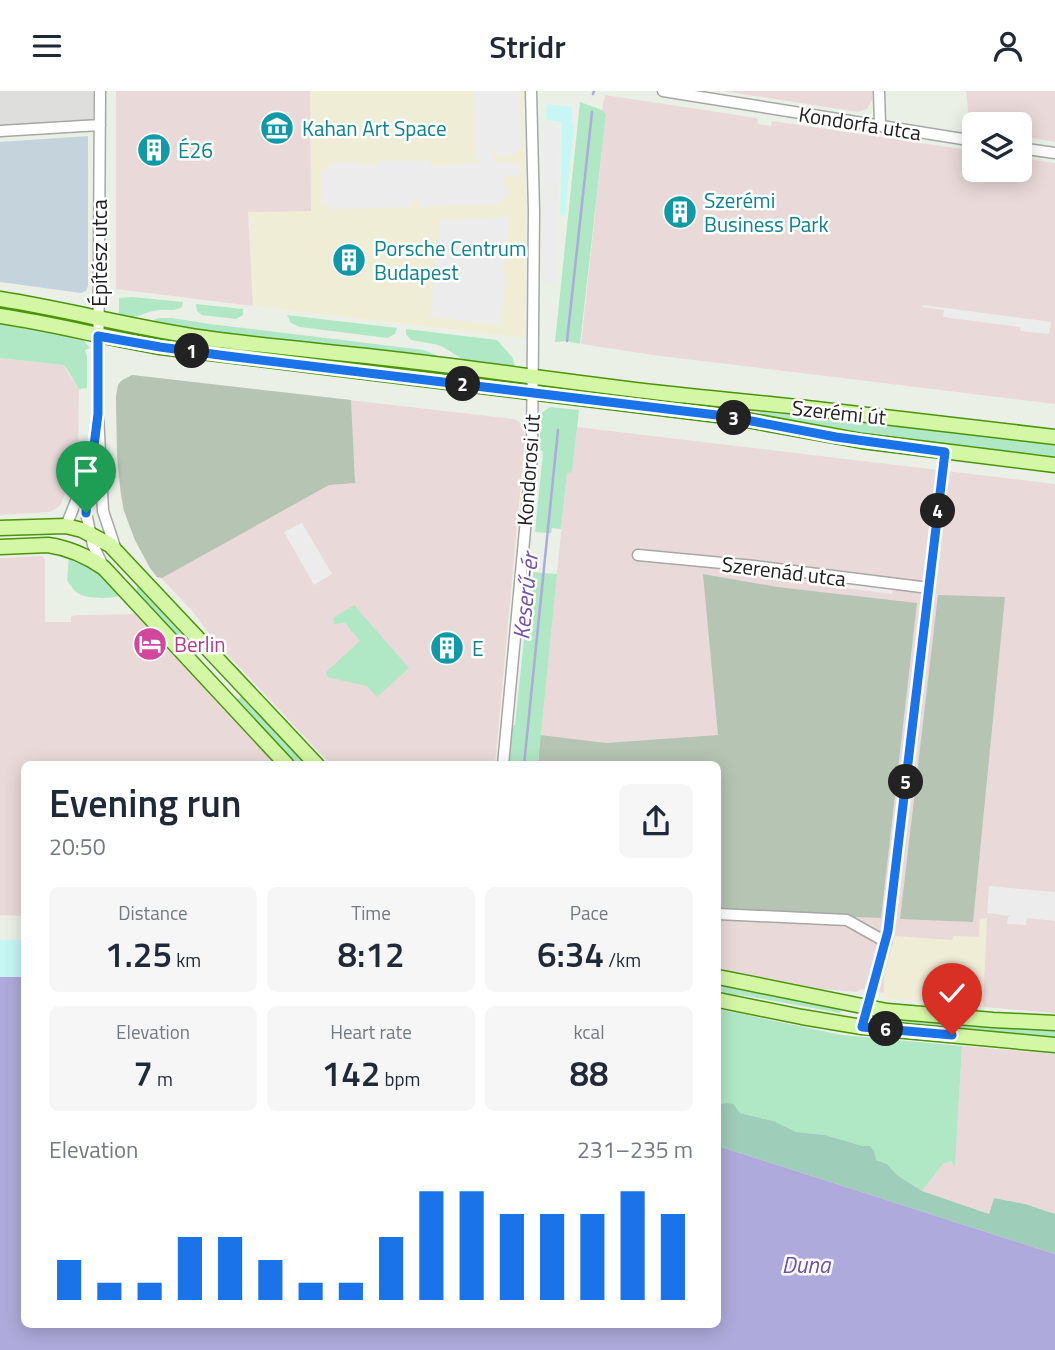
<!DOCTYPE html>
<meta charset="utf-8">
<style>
:root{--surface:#fff;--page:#f6f6f7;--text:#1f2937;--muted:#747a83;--accent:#1a73e8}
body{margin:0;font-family:"Titillium Web",sans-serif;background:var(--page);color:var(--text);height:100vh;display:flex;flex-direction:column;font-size:26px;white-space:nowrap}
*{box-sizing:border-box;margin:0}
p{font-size:23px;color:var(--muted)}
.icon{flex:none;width:38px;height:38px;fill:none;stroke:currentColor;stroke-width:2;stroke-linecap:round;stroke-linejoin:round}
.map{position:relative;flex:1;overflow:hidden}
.drawer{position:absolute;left:21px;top:670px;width:700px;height:567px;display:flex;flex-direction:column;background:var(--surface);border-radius:10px;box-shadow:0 4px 18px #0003}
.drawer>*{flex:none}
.fabs{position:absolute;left:962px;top:21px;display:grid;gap:14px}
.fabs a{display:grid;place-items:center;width:70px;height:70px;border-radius:10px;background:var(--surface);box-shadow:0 4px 18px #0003;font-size:35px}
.pin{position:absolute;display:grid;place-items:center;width:60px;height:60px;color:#fff;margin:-72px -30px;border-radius:50% 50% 50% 0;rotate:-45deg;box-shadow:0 0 7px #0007}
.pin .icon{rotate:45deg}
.km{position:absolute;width:35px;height:35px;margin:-18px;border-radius:50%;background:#222;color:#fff;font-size:19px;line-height:35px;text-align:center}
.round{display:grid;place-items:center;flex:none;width:74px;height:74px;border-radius:10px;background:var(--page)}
.summary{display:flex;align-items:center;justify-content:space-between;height:119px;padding:0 28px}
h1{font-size:38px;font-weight:600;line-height:52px}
.metrics{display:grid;grid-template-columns:repeat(3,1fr);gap:10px;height:119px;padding:7px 28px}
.metrics div{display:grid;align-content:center;border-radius:10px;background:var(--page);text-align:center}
.metrics b{font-size:35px;font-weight:600}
.metrics small{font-size:19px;font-weight:400}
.metrics p{font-size:19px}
.chart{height:196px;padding:14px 28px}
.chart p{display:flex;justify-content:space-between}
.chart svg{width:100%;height:126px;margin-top:7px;stroke:var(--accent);stroke-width:6}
header{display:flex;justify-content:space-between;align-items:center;height:91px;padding:0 28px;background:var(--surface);font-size:32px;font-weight:600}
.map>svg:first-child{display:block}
.residential{fill:#dededd}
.commercial{fill:#f0edd7}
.industrial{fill:#e9dad9}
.construction{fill:#b5c4b3}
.grass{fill:#b0e7c4}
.forest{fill:#9ecdb9}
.wetland{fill:#c5d3dd}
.park{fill:#c7f7f4}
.parking{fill:#ececec}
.water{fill:#aeaadb}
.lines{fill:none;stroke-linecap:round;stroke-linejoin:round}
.stream{stroke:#aeaadb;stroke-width:2.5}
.minor-casing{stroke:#a7a7a7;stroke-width:13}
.major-casing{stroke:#4a9408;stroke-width:17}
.minor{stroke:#fff;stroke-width:10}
.major{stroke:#d4f7a5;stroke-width:14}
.route-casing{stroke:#fff;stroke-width:14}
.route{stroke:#1a73e8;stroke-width:9}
.labels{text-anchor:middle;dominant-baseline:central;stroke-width:5;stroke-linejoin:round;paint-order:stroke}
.street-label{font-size:21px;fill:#202020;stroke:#fff}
.culture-label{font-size:21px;fill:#0d838f;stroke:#fff;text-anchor:start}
.hotel-label{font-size:21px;fill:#b23c85;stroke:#fff;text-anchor:start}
.water-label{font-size:23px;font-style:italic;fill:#7150ac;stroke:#fff}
</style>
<header><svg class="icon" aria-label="menu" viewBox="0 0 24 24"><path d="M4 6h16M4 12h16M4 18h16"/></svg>Stridr<svg class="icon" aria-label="person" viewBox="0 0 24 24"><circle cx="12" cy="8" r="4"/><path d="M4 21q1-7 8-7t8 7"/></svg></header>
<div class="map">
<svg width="1055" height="1259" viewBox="0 0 1055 1259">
<rect width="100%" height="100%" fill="#ebf0e7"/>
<path class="residential" d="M0,0h93v27l-4,3 -89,5z"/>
<path class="commercial" d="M310,0h213l3,120 -1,127 -272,-32 -5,-94 63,-2z
M980,827l7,1 -4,88 -99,-9v-22l11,-40 57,4 1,-4 26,1z"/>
<path class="industrial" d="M116,0h194l1,120 -63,1 5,94 -137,-17z
M723,0h149v9l-5,9 -9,3z
M966,0h89v51l-35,-6v-12h-45v5h-5z
M605,4l152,23 1,6 13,2 1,-5 203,30v19h45v-12l35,5v241l-402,-49 -72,-11 25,-230 -4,-4z
M0,267l63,7 16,24 -1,64 -9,31 -9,22 -10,6 -50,3z
M132,284l382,44 5,3 5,10 1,6 -30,327h-164l-119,-127 -19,-26 -31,-33 -5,-2 -7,-9 -15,-28 -11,-29 -6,-35 -2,-80 2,-11 3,-4z
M577,336l478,57v529l-72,-6 4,-89 -7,1 -1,18 -26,-1 -1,4 -57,-4 -11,40v17l-23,-4 -5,3 -34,-3 -104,-21v-203h-180l29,-293h5z
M42,465l3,3v63h26v-6l8,-1 57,-1 38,41 24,23 77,87h-251v151l-24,-1v-357z
M962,955l93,8v160l-30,-10 -31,-6 -5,16 -67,-23 21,-27 8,-3 4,4z"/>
<path class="construction" d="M132,284l219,25 4,83 -26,2 -167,93 -5,-1 -7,-9 -15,-28 -11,-29 -3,-16 -4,-39 -1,-60 2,-11 3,-4z
M703,483l74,13 140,16 -36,315 -163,-6v-147h-180l2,-30 66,8 112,-8z
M938,504l67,2 -32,325 -73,-3z"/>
<path class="grass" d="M580,11l22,8 4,4 -26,230 -13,-3 -12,1z
M133,206l50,5 -1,5c-9,5 -14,2 -23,3 -18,2 -19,10 -40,6v-18z
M196,213l47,5v6l-7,4 -34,-4 -5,-4z
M287,224l110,13 -2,6 -8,4 -87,-11 -9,-4z
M160,227h12l38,6 214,26 12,5 1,2 -2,1 -211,-25 -70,-11 1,-3z
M0,233l83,16 7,8 -5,2 2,6v32l-8,1 -12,-20 -4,-4 -63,-7z
M406,238l91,11 16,18 2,10 -48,-6 -24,-15 -9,-3 -23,-4 -5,-6z
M119,240l92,15 56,7 60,3 186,23 -1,6 -393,-50z
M550,316l29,3 -7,62 -5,1 -6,56 -9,-1 -1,5 -16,-1 8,-80 -3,-3v-27l2,-6 -2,-2z
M760,321l37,2 258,28v18l-194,-24 -102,-19z
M69,465c21,5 38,24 53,39 -8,4 -34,4 -43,-1 -5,-3 -9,-9 -12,-14z
M531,481l26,2 -19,191h-31l4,-39 4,-1z
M137,496l10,5 52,57 -5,5h-3l-55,-59z
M354,514l55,63 -32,29 -10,-11 -40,-9 -1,-5 34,-31 -15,-18 -11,1 -1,-6z
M242,604l69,70h-17l-57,-62v-3z
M718,891l123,27 -1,4 -93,-17 -29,-3z
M718,918l124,26 120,11 -7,121 -4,-6 -8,3 -21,27 -25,-16 -10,-11 -11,-4 -6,-14h-7l-38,-11 -29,-3 -22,-11 -34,-8 -13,-10 -7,1 -2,3z
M873,924l182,13v11l-175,-16 -6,-5z"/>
<path class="forest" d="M727,1012l6,1 7,9 34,8 22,11 29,3 38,11h7l4,5 2,9 11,4 10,11 25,16 67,23 5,-16 31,6 30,10v40l-337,-108v-39l1,-3z"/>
<path class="wetland" d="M88,45v150l-2,5 -5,2 -81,-11v-140z"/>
<path class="park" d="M547,13l25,3v16h2l-9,93 -5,-1 2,-93 -16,-2z
M0,849h24v37h-24z"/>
<path class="parking" d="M474,0h46l1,58h-6v6l-18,1 -1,-6 -5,2 1,6 6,5h21v13h-13l-3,5v6h6l1,11h-10v6l-81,3v-7l-7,1v6l-82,2v-6h-8l-1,-34h8v-6l27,-1 1,3 23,-1v-3l49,-1v6l50,-3 2,-5h-6z
M544,32h15l-2,162 -15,-1z
M509,126l-5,47 1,20 -5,41 -70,-8 10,-96z
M923,214l128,17 -2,12 -28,-3 -1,-4 -77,-10 1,-7 -22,-3z
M302,432l30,51 -18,11 -30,-53z
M816,483l77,10 -1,10 -77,-10z
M989,795l66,6v29l-28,-3 -1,7 -19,-1 1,-7 3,-1 -24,-3z"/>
<path class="water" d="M0,886h24v348h694v-179l337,108v96h-1055z"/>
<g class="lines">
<path class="stream" d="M593,3l1,-3
M567,250l25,-229
M524,674l34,-335"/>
<g class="minor-casing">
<path id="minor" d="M100,0l-2,323 5,97 13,39
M663,0l312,50
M879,0l1,34
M0,40l100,-6
M1020,57l35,5
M94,355l-7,29 1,9 -2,29 7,32 11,23
M66,435l19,-47
M638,464l116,11 175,22
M503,674l29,-310 2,-244 -3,-120
M718,823l129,6 39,22
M867,917l21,-77 57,-479"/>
</g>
<g class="major-casing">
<path id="major" d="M0,208c69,11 136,29 205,39 65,9 131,14 197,22 86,10 173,23 260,33 51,6 103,10 154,16 80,9 159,19 239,28
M0,225c54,8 106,22 160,31l565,69 137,25 193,24
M0,437l66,-2 16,4 28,15 207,220
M0,456l48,-2c21,3 39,11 56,23l183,197
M718,886l169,34 106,9 62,3
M718,909l84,17 60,10 193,18"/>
</g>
<use href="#minor" class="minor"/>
<use href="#major" class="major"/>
</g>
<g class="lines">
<g class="route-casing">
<path id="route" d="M86,422l2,-29 -1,-9 7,-29 4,-32v-78l62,11 67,9 498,60 111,21 109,15 -57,479 -26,96 90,8"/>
</g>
<use href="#route" class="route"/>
</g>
<defs>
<g id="museum-disc" transform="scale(1.75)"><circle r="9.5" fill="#0f9aa8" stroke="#fff"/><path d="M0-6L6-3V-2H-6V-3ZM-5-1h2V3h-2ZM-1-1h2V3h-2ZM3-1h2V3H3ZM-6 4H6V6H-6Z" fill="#fff"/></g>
<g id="building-disc" transform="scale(1.75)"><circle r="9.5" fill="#0f9aa8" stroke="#fff"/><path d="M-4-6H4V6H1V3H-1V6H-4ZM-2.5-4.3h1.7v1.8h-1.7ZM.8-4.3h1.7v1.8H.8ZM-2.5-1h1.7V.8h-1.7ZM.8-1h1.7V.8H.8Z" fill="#fff"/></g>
<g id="hotel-disc" transform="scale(1.75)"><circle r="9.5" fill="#d1479c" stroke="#fff"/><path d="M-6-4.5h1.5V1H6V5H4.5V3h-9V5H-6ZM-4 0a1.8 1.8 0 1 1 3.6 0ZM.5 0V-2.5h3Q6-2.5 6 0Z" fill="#fff"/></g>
</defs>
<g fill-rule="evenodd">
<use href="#museum-disc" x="277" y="37"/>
<use href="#building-disc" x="154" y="59"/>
<use href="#building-disc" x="680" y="121"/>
<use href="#building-disc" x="349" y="169"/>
<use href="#hotel-disc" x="150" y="553"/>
<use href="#building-disc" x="447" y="557"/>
</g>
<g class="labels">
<g class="street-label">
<text transform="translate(860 32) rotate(9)">Kondorfa utca</text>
<text transform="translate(99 162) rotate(-90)">Építész utca</text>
<text transform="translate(839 321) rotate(6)">Szerémi út</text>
<text transform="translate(528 379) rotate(-86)">Kondorosi út</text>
<text transform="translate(784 480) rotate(7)">Szerenád utca</text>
</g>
<g class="culture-label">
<text x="302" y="37">Kahan Art Space</text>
<text x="178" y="59">É26</text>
<text x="704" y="109">Szerémi<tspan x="704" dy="24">Business Park</tspan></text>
<text x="374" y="157">Porsche Centrum<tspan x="374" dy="24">Budapest</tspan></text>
<text x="472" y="557">E</text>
</g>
<g class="hotel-label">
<text x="174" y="553">Berlin</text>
</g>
<g class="water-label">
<text transform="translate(525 505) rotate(-84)">Keserű-ér</text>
<text x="806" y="1173">Duna</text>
</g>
</g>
</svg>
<div class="fabs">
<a><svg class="icon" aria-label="layers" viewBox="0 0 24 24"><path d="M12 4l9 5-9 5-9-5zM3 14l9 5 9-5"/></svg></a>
</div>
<div class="pin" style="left:86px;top:422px;background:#1e9e55"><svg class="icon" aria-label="arrive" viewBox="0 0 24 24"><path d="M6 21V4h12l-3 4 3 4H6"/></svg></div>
<div class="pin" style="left:952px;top:944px;background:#d93025"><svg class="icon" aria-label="check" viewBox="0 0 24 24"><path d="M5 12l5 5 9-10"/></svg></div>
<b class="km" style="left:192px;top:260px">1</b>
<b class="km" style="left:463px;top:293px">2</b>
<b class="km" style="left:734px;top:327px">3</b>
<b class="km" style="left:938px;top:420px">4</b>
<b class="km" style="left:906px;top:691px">5</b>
<b class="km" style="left:886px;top:938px">6</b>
<section class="drawer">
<div class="summary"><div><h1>Evening run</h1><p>20:50</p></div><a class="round"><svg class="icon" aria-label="share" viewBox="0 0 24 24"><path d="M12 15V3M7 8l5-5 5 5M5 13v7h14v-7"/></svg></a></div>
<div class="metrics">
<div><p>Distance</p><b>1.25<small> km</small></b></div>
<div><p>Time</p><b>8:12</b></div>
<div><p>Pace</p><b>6:34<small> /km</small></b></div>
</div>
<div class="metrics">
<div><p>Elevation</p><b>7<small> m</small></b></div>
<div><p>Heart rate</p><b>142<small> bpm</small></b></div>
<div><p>kcal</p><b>88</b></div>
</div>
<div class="chart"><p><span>Elevation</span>231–235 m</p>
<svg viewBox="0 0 160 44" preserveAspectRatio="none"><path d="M5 44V30M15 44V38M25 44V38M35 44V22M45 44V22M55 44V30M65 44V38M75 44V38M85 44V22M95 44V6M105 44V6M115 44V14M125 44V14M135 44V14M145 44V6M155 44V14"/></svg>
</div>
</section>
</div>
